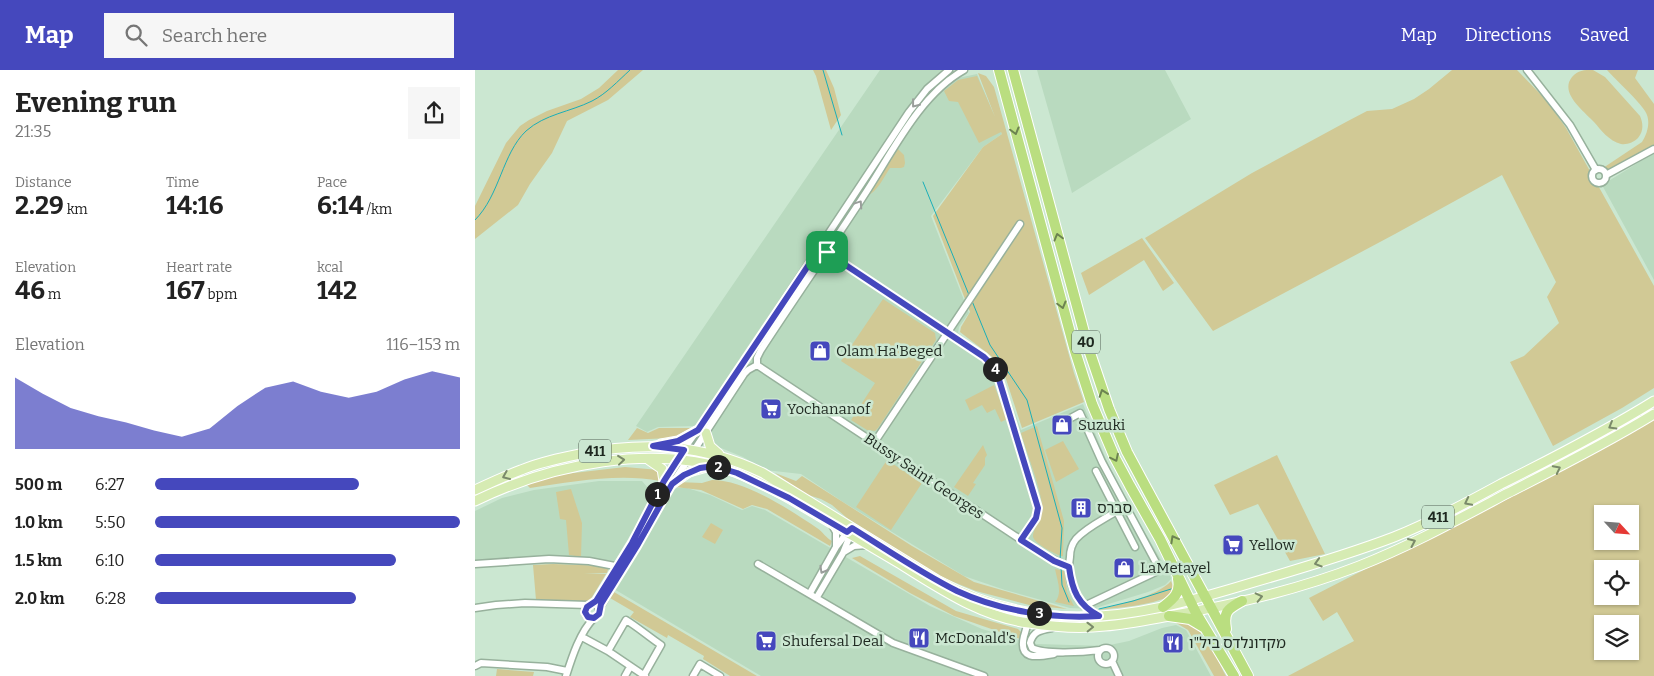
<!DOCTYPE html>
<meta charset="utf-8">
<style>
:root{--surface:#fff;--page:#f6f6f6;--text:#222;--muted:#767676;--accent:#4548bd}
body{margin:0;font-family:Bitter,"Noto Sans Hebrew",serif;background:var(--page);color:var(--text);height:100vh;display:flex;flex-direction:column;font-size:19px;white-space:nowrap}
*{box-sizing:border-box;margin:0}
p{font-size:16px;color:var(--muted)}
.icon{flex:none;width:28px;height:28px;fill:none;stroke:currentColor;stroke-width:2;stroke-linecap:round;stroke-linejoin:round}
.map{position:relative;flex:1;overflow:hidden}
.panel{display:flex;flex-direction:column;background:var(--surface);width:475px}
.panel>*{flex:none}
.needle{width:32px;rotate:116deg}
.buttons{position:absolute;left:1119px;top:435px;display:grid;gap:10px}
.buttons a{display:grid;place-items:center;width:45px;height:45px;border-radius:0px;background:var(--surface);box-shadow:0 1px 4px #0004;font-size:25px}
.pin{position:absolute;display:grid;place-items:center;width:42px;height:42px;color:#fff;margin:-21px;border-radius:10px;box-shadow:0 2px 8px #0006}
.km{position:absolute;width:25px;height:25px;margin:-12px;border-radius:50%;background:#222;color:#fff;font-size:14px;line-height:25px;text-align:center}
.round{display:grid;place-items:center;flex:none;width:52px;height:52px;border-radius:0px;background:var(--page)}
.head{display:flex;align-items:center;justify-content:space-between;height:85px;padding:0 15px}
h1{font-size:28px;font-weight:700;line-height:38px}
.figures{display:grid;grid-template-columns:repeat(3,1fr);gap:8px;height:85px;padding:5px 15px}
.figures div{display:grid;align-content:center}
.figures b{font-size:25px;font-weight:700}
.figures small{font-size:14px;font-weight:400}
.figures p{font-size:14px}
.chart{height:140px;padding:10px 15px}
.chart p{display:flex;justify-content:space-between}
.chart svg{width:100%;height:90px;margin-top:5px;fill:var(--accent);opacity:.7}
ul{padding:0 15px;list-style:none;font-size:16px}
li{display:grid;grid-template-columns:80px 60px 1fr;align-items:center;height:38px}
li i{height:12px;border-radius:6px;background:var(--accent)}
header{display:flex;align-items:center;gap:30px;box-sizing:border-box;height:70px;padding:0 25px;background:var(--accent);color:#fff}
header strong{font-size:24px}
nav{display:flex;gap:28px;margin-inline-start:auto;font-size:18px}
.search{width:350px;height:45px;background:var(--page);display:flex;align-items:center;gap:12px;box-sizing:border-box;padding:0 18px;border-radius:0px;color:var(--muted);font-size:19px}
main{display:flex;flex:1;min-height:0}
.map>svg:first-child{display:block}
.built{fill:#b9dabf}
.green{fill:#d1c995;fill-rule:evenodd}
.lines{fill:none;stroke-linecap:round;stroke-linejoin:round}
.stream{stroke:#1bafb8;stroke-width:1}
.minor-casing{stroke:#97b19c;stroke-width:9}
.major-casing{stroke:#fff;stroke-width:11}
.highway-casing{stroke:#fff;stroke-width:12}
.minor{stroke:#fff;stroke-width:6}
.major{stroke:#d6ebb3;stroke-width:9}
.highway{stroke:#bade80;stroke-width:10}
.oneway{stroke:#9a9e9b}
.oneway2{stroke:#6c8350}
.oneway3{stroke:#7a8a6a}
.route-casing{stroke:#fff;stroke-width:10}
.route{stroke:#4548bd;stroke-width:6}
.labels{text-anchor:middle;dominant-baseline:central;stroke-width:5;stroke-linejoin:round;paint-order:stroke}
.shield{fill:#cbe7d1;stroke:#526155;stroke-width:1}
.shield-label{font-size:14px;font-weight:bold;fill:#1e2820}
.poi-label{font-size:15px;fill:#1e2820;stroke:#cbe7d1;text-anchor:start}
.street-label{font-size:15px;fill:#1e2820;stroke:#cbe7d1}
</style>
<header>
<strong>Map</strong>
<div class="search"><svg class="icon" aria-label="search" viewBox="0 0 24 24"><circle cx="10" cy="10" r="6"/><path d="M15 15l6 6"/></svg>Search here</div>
<nav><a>Map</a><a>Directions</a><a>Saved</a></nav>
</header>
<main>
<section class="panel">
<div class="head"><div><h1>Evening run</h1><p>21:35</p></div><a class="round"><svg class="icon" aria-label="share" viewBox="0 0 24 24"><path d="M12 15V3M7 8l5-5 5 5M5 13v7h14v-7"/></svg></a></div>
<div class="figures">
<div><p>Distance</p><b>2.29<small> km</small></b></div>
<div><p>Time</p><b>14:16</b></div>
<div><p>Pace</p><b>6:14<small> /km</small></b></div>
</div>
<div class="figures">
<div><p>Elevation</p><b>46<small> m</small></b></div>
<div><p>Heart rate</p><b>167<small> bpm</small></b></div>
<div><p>kcal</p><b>142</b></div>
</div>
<div class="chart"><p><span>Elevation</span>116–153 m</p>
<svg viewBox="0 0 160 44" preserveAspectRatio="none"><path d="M0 44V9L10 17L20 24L30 28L40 31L50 35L60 38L70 34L80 23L90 14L100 11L110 16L120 19L130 16L140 10L150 6L160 9V44z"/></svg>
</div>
<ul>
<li><b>500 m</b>6:27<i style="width:67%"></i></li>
<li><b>1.0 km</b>5:50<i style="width:100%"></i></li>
<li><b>1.5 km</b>6:10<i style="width:79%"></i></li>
<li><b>2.0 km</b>6:28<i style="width:66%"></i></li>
</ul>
</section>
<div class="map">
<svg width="1179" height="606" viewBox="0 0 1179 606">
<rect width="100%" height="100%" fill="#cbe7d1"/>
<path class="built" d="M405,0h74l4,8 19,-4 25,60 -19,13 -52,69 38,97 -10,14 -1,6 36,27 7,13 20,57 62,-26 26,62 20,39 41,70 1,4 -6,6 -17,7 -56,17 -22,-1 -65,-18 -41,-14 -121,-74 -42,-28 -36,-4 -22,-13 -22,-9 -20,-5 -7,-17 -36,1 -11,5 -11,-6z
M562,0h128l26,49 -119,74z
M1179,83v127l-52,-95z
M124,411h43l12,14 -39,66 -55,-4h-39l-46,4v-50l27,-13 32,-8z
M202,418h10l23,7 32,15 10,-4 13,4 165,96 52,23 40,12 15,3 68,2 24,-5 33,-13 14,-3 10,5 25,46h-450l-147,-87 57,-99z"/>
<path class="green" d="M143,0h25l-35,30 -41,21 -15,32 -22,31 -12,21 -43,34v-33l31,-63 14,-17 9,-6 18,-9 34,-12 18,-11z
M338,0h13l8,18 7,27 -10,15 -15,-54z
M977,0h65l30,31 19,27 88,158v102l-32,20 -69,38 -43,-84 14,-6 35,-33 -12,-26 9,-15 -54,-107 -107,59 -182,97 -68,-93 107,-65 94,-51 21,-11 25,-2 22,-10 15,-10z
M1118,0l12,7 35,39c3,7 4,15 -2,22 -4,4 -11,7 -17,6 -12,-3 -20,-14 -27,-22 -10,-11 -35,-29 -22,-45 6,-7 12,-7 21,-7z
M1132,0h31l-3,8 19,26v41l-36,23 -11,4 -4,-4 39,-26c6,-9 9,-22 3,-31 -7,-11 -28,-30 -38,-41z
M503,3l8,3 8,11 80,286 10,29 -62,26 -18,-55 -9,-14 -35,-27 1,-5 9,-15 -37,-96 50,-69 19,-13 -1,-2 -22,11 -21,-41 -9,-1 -5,-10 14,-11 19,-4 18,41z
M423,79l6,6 1,8 -1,4 -3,1h-11c-6,9 -13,24 -23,28z
M667,168l32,45 -11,8 -19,-31 -55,35 -8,-22z
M408,229l52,34 1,7 -58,88 -3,3 -8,-1 -16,-10 24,-37 -34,-22z
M519,315l13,34 -6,3 -6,-13 -8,4 -5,-8 -12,6 -5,-11z
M1179,349v257h-366l66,-35 -17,-29 -14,9 -14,-23c90,-47 183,-89 272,-138 24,-14 49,-26 73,-41zM1128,444h27v27h-27zM1128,499h27v27h-27zM1128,554h27v27h-27z
M562,356l27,95 -1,35h-2c-6,-2 -26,-12 -28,-19 -1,-7 11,-21 9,-33 -3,-21 -15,-50 -21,-71z
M162,358l11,5 11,-5h33l-13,8 -9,2 -42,2z
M588,371l16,28 -23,13 -11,-32z
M508,375l4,10 -2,3v7l-12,18 3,1 -8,12 -14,-9z
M802,385l48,99 -35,7 -32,-57 -28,11 -16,-30z
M412,390l35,23 -31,47 -35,-23z
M150,397l34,3 1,11c-42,-8 -88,1 -130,7l-5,-5 40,-9z
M300,403l21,8 6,-5 110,70 62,36 93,27 -38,-4 -53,-14 -30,-12 -22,-12 -77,-49 -15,-13 -11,-6 -16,-5z
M237,410c34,0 78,30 105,48 6,4 9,10 15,13l-2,5 -63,-37 -15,-4 -9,4 -42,-19 -26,-3 2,-5 25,1z
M96,419l11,34 -1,34 -12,-2 -3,-35 -6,-1 -4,-27z
M236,453l12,7 -8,14 -13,-7z
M385,486l96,55 62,18 3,3 -1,7 -66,-23 -44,-23 -58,-35z
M78,494l56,2 -2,7 -23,1h22l-17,28 -53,-2 -3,-35z
M580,499l9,2 3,21 7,14 -19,-4c8,-9 2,-22 0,-33z
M696,511l3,8 -3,7c-23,10 -49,11 -73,14 20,-6 59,-13 73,-29z
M139,522l143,84h-27l-27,-17 1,-3 -36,-21 -1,3 -37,-21 4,-5 -24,-14z
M698,551c32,1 40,31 53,55h-12l-26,-46z
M22,599l37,3 -1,4h-37z"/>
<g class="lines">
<path class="stream" d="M348,0l19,65
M448,112l46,113
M0,150c25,-25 27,-66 51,-89 19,-17 44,-19 66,-30 14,-7 26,-20 38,-31
M497,231l18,44 37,55 35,128 -2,32
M586,496l1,19 7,17
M624,539l34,-8 38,-12"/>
<g class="minor-casing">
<path id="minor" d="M1052,0l43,55 26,45
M1117 106a7 7 0 1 1 14 0a7 7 0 1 1-14 0Z
M1131,105l48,-26
M345,178l164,109 10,10 3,6 41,135 -2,10 -15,22
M273,285l161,-243 18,-23 22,-19
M282,295l287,190 25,12
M594,349l11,-6 22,49 58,108 -76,36
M399,373l146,-219
M621,401l39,76
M357,455l4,7v14
M369,482l10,-6 13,-1
M0,494l74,-5 40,2 31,6
M283,494l135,79 91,33
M335,523l26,-46 13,-17
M342,527l26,-44 8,-20
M110 541a7 7 0 1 1 14 0a7 7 0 1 1-14 0Z
M118,534l3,-3 36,-58 44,-83 44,-61 24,-38
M0,538l21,-3 29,-2 63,2
M124,539l73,-125 72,-110 4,-4 9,-5v-7l4,-8c33,-51 69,-102 102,-153 28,-42 56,-102 101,-127
M623,545c-22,-12 -32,-33 -28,-58 0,-6 2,-13 6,-18 11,-12 27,-19 41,-28
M570,547c-5,1 -11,1 -15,4 -4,4 -4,10 -6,15 -6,25 13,21 30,18
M577,558c-11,2 -19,3 -22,15l2,5c13,7 53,4 68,2
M107,567l26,14 37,25
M623 586a8 8 0 1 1 16 0a8 8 0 1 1-16 0Z
M133,581l18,-31c13,8 23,17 35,25l-17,30
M637,591l7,15
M0,596l6,-3 66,4 20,4
M91,606c6,-19 14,-44 28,-58
M150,606l5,-9
M218,606l7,-12 20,12"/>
</g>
<g class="major-casing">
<path id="major" d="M231,363l4,13 9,8
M186,374l17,-3 20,-11
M174,390l13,9 2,12
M197,414l17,-12 18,-5
M0,420c15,-7 30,-14 46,-20 19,-8 39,-12 59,-16 64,-13 123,-10 183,19l174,107c42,23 91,36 140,37 59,0 118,-17 174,-34 48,-14 96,-28 143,-46 37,-15 72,-34 107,-53 52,-26 103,-52 153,-83
M0,431c76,-37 179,-58 260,-29 24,9 47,22 69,35 31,18 62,37 93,55 41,25 83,55 132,61 25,4 51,6 76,3 24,-2 47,-7 70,-11 62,-11 125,-26 184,-49 51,-20 100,-47 149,-73 49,-25 99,-50 146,-79"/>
</g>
<g class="highway-casing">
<path id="highway" d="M524,0l76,281 17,53 23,54 15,28 30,53 36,74 38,63
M538,0l75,277 21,62 18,43 15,28 106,196
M688,537c10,-8 18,-14 15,-28
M694,546l21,3 15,9
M751,559c-3,-18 2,-20 16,-28"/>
</g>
<use href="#minor" class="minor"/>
<use href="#major" class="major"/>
<use href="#highway" class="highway"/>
</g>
<defs><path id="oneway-chevron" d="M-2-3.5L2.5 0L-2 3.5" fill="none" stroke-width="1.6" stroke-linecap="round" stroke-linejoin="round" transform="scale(1.25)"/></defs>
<g class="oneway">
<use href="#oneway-chevron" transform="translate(440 34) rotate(128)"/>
<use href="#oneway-chevron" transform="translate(384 134) rotate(-56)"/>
<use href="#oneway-chevron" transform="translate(348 500) rotate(120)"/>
</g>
<g class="oneway2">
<use href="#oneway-chevron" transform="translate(540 61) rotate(75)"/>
<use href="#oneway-chevron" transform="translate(583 167) rotate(-105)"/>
<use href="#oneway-chevron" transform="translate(587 235) rotate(75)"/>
<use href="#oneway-chevron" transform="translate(628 323) rotate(-109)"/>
<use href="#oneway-chevron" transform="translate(640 388) rotate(64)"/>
<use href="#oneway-chevron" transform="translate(699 469) rotate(-119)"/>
</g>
<g class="oneway3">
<use href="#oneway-chevron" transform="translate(1137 356) rotate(150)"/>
<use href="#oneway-chevron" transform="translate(146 390) rotate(-6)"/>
<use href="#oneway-chevron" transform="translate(1082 399) rotate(-27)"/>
<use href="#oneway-chevron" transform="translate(31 406) rotate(157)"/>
<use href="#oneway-chevron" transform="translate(993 432) rotate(153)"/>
<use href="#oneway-chevron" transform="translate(937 472) rotate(-24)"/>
<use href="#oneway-chevron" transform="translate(843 493) rotate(163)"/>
<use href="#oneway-chevron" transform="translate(784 527) rotate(-13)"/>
<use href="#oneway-chevron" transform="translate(615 557) rotate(-1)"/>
</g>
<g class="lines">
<g class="route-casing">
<path id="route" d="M345,178l164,109 10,10 3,6 41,135 -2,10 -15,22 33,21 15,6c3,23 9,38 30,49 -47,3 -99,-5 -142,-25 -36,-18 -71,-42 -105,-63l-5,4 -58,-34 -52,-25 -23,-7 -14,2 -16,7 -12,9 -35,62 -36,58 -2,10 -5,4 -6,-1 -3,-5 2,-5 9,-6 36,-58 32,-62 20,-31 -31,-4 25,-5 20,-11z"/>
</g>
<use href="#route" class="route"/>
</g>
<defs>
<g id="shop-square" transform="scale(1.125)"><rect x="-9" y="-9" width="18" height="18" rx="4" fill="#4548bd" stroke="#cbe7d1"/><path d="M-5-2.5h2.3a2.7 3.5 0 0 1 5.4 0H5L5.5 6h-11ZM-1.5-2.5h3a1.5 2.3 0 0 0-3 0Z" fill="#fff"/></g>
<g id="supermarket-square" transform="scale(1.125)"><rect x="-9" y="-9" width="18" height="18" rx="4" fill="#4548bd" stroke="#cbe7d1"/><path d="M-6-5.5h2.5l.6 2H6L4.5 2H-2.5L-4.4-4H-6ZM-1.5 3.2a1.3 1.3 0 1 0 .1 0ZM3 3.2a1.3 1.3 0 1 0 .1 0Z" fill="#fff"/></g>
<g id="building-square" transform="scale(1.125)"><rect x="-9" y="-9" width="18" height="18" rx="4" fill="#4548bd" stroke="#cbe7d1"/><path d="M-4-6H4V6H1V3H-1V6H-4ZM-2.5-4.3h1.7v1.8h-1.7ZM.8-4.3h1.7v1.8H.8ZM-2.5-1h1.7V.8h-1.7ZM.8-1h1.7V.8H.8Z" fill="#fff"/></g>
<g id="restaurant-square" transform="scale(1.125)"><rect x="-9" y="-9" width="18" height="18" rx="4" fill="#4548bd" stroke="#cbe7d1"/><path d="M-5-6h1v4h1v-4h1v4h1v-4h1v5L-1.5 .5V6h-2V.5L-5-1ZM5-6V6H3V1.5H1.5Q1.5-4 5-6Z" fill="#fff"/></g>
</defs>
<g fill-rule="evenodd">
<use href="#shop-square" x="345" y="281"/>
<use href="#supermarket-square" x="296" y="339"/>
<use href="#shop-square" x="587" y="355"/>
<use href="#building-square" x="606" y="438"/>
<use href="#supermarket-square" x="758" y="475"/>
<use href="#shop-square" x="649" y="498"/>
<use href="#restaurant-square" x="444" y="568"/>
<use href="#supermarket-square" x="291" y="571"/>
<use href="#restaurant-square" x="698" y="573"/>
</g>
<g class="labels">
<g class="shield">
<rect x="597" y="260.5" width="28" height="23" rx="4"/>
<rect x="104" y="369.5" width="32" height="23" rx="4"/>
<rect x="947" y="435.5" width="32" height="23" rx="4"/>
</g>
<g class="shield-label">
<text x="611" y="272">40</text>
<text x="120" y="381">411</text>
<text x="963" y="447">411</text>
</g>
<g class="poi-label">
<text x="361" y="281">Olam Ha'Beged</text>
<text x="312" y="339">Yochananof</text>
<text x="603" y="355">Suzuki</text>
<text x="622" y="438">סברס</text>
<text x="774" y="475">Yellow</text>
<text x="665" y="498">LaMetayel</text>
<text x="460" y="568">McDonald's</text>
<text x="307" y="571">Shufersal Deal</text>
<text x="714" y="573">מקדונלדס ביל"ו</text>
</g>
<g class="street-label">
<text transform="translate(449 406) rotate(34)">Bussy Saint Georges</text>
</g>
</g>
</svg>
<div class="buttons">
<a><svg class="needle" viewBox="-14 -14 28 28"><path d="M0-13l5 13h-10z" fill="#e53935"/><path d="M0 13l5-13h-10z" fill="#767676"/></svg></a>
<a><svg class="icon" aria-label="locate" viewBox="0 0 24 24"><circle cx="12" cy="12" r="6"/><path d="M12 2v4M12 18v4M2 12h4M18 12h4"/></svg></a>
<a><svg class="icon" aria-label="layers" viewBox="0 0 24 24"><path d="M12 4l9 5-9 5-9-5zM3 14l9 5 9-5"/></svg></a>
</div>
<div class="pin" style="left:352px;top:182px;background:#1e9e55"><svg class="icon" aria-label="arrive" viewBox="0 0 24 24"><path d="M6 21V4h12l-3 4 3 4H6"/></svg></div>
<b class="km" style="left:182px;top:424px">1</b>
<b class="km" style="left:243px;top:397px">2</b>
<b class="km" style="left:564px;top:543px">3</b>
<b class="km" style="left:520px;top:299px">4</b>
</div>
</main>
